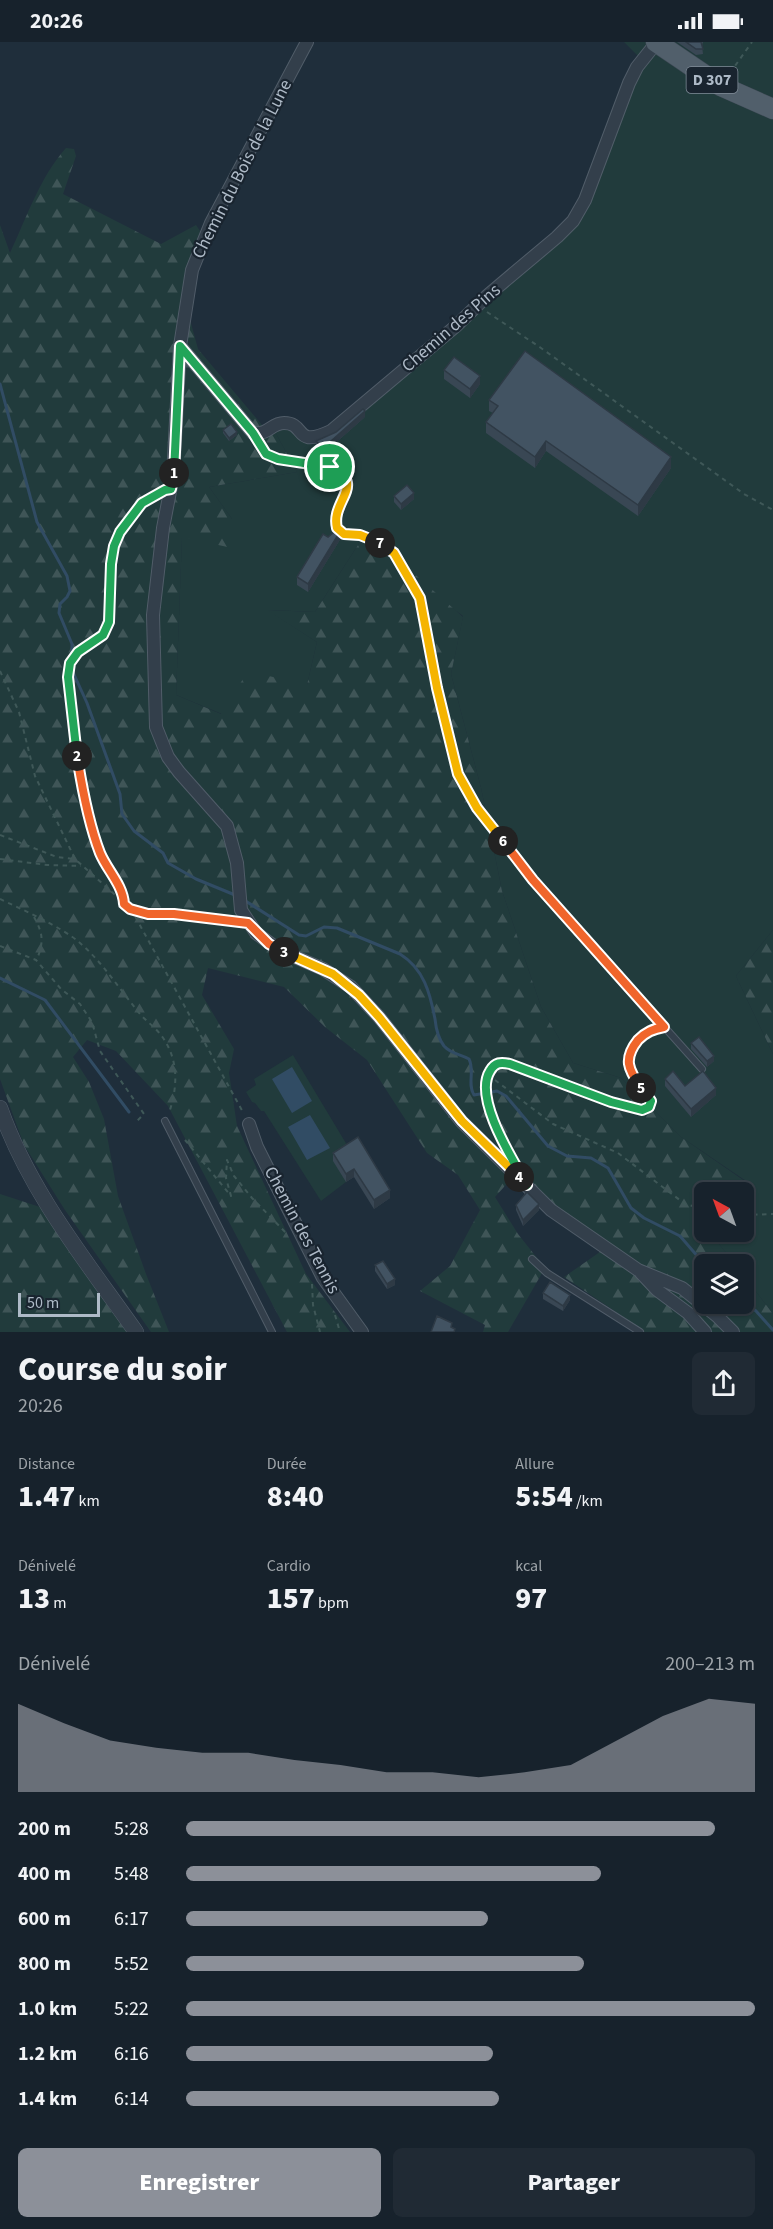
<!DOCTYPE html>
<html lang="fr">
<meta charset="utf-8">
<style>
:root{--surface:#17222c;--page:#202a34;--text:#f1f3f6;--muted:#9ea4a9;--line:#363f48;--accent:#8c9099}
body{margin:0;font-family:"Source Sans 3",sans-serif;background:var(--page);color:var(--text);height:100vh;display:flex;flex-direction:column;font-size:22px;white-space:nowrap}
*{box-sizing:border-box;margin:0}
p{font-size:20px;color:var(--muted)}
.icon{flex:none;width:33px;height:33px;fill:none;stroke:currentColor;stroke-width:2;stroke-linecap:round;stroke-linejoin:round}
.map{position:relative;height:1290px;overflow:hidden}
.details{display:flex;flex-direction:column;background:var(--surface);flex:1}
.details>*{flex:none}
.needle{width:39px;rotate:319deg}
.fabs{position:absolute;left:694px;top:1140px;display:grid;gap:12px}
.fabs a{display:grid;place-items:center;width:60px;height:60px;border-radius:9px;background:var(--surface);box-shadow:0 2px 4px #0004,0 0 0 2px var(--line);font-size:30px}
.scale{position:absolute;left:18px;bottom:15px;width:82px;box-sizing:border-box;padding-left:6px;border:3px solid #aebac7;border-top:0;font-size:16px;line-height:21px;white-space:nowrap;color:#aebac7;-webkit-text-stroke:4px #19242f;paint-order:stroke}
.pin{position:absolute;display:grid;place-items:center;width:51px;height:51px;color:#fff;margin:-26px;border:3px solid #fff;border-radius:50%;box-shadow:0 2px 6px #0007}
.km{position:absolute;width:30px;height:30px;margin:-15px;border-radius:50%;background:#222;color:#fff;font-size:16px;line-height:30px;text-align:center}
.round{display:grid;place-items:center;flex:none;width:63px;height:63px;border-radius:9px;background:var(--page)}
.head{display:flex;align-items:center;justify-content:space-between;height:102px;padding:0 18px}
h1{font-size:33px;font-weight:800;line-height:45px}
.metrics{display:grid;grid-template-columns:repeat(3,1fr);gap:9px;height:102px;padding:6px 18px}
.metrics div{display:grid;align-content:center}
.metrics b{font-size:30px;font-weight:800}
.metrics small{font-size:16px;font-weight:400}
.metrics p{font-size:16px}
.chart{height:168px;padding:12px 18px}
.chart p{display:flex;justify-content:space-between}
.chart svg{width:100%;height:108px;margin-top:6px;fill:var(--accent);opacity:.7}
.action{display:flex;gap:12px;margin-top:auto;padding:12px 18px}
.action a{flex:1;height:69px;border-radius:9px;background:var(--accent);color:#fff;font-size:24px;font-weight:800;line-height:69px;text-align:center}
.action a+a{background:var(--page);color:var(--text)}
ul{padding:0 18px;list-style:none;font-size:20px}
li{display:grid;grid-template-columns:96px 72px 1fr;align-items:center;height:45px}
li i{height:15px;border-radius:8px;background:var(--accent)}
.status{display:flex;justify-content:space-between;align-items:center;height:42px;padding:0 30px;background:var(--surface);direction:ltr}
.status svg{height:16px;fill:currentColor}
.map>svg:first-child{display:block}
.grass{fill:#213b3c}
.forest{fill:url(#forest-firs)}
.water{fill:#314c64}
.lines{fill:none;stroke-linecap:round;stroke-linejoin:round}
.stream{stroke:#314c64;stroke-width:3}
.service-casing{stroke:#515d69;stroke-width:8}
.minor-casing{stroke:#515d69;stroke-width:14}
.tertiary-casing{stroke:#515d69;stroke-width:16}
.primary-casing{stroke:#3d4854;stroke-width:21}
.path{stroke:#3f5858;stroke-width:2;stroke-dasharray:4.5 4.5;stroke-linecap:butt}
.service{stroke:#333f4b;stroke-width:6}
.minor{stroke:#333f4b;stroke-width:12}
.tertiary{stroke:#333f4b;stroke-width:15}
.primary{stroke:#515f6b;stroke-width:20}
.wall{fill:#394754}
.shaded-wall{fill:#2e3a45}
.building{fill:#425362;stroke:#2e3a45;stroke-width:1.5}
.split-1-casing{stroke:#fff;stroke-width:12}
.split-2-casing{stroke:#fff;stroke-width:12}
.split-3-casing{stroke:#fff;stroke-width:12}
.split-4-casing{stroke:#fff;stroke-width:12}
.split-5-casing{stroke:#fff;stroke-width:12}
.split-6-casing{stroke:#fff;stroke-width:12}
.split-7-casing{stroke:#fff;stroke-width:12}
.split-8-casing{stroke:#fff;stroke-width:12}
.split-1{stroke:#22a559;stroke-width:8}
.split-2{stroke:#22a559;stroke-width:8}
.split-3{stroke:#f0652b;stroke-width:8}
.split-4{stroke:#f5b400;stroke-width:8}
.split-5{stroke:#22a559;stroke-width:8}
.split-6{stroke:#f0652b;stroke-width:8}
.split-7{stroke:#f5b400;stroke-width:8}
.split-8{stroke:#f5b400;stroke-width:8}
.labels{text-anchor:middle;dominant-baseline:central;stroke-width:4.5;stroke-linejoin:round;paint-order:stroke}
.shield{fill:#19242f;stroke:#818d99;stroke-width:1.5}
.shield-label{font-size:16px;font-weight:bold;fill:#aebac7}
.street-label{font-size:18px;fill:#aebac7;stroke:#19242f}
</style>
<div class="status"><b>20:26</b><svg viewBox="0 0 49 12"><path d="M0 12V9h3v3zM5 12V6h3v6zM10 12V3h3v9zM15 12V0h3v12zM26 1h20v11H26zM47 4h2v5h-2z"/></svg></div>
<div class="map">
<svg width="773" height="1290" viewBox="0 0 773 1290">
<defs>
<pattern id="forest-firs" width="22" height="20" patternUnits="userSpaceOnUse" patternTransform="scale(1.5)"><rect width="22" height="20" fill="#213b3c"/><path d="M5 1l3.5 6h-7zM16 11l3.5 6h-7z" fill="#3f5557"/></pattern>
</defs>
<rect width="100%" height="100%" fill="#1f2e3b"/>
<path class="grass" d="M624,0h149v888l-37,46 37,78v260l-29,-38v-12h-9l-26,-32h35v-40h-10l12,-11 -65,-44 -60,-59 -48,-15 -32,-56 -39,-116 -21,-103 -30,-114 12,-58 -103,-74 -45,70 -47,-2 49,32 -10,43 -85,29 -46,-19 6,-159 49,11 1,-28 -23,-32 88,-15 -22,-40 -8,-1 13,-9 35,17 258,-218 69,-161z
M293,1013l57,95 -4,32 -25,19 -57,-90h-3l-6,-8 -3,-1 -6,-10 10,-7 -2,-6z"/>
<path class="forest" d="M66,106l8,1 2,7 -13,38 98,50 35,-19 8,12 -18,68 12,44 69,82 8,1 22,40 -88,15 23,32v29l-50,-11 -6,158 45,19 27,-43 59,14 10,-43 -50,-32 48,2 45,-70 32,12 71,63 -12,57 30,114 21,103 39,116 32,56 48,15 60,59 65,45 -12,10h-29v28l-2,3 2,9h4l26,32h-30v40h39v-28l29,38v18h-137l1,-6 -73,-49 46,-32 -55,-38 -35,-38 -25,28 23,37 27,34 -37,64h-25l2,-7 -65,-34 30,-25 30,-56 -22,-35 -31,-22 -60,-93 -42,-33 -41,-40 -76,-19 -6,27 32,54 -5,24 8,53 69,148 44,58h-63l-119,-226 -52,-55 -29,-11 -14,17 16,25 15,37 14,77 28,78 23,58h-18l-86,-122 -41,-65 -24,-66v-854l10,28c16,-34 30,-76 56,-105z
M773,888v124l-37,-78z
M0,1152l43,14 86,124h-129z"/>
<path class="water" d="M292,1025l20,34 -20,12 -20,-34z
M310,1073l20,33 -23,12 -19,-33z"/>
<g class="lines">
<path class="stream" d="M0,342l37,138 30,54 3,15 -3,6 -7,7 -1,9 13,31v26l15,33 33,91 2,20 12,17 29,22 5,10 28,16 39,16
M244,858l55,35 7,1 18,-9 13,1 63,26c24,15 30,39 35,65 1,10 3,19 9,27 7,8 16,8 25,13 6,12 -2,25 5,36l23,-4 9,5 42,50 19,10 24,2 17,10 23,40 13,10 36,18 25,29
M0,936l45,22 84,112
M744,1260l12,9 17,19"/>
<g class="service-casing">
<path id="service" d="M253,392c4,6 8,15 13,20 14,11 57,8 78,21 10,17 -12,34 -7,53l7,6 16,1 20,8 14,10 26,45 17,90 21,86 8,18 67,88 169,189
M165,1079l107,211
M522,1134c-13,-23 -48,-80 -32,-106 5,-8 11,-8 20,-6l101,38 31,8 7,-3 2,-6c-14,-17 -32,-37 -15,-58 8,-10 15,-14 28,-16
M532,1217l15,14 93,59"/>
</g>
<g class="minor-casing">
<path id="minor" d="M307,0l-96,181 -19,47 -12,76 -7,130 -10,52 -10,87 3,112 12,30 11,15 48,54 10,37 4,47 15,23 23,17 44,19 28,18 28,30 82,104 90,89 87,60 44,18 35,28 16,16
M180,304l73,87c16,2 18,-10 31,-10 23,0 9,26 47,8l125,-105 32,-31 69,-58 16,-16 12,-21 44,-117 8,-16 20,-25
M249,1082l8,23 66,131 39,54
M641,1231l16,17 31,23 17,19"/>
</g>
<g class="tertiary-casing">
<path id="tertiary" d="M0,1066c29,83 86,153 136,224"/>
</g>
<g class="primary-casing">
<path id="primary" d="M656,0l65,44 52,23"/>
</g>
<path class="path" d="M730,31l22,-31
M487,270l54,36 203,146 29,16
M0,629l19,41 16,64 40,83 56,50 17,5h26l61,8
M0,793l57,22 18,2
M0,817l47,6 34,1
M0,857c23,11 62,28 80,44 22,19 38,44 56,66 7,10 18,17 25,26 18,24 17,51 8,78
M124,862c-1,-19 -16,-33 -23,-49 -20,-45 -24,-99 -30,-147 -1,-13 -5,-28 -3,-41 5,-21 35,-21 41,-46 3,-12 1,-28 1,-41 -1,-37 17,-68 48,-87
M131,867l113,205
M34,875c9,16 10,25 3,42
M0,904l36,14 25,29 19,15 12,18 8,29 44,63 -7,7 2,2
M495,1038l58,44 65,29 67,51 20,5
M185,1098l46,56 -5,-18 1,-18 7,16 18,22 36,37
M744,1173l29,-1
M312,1242l1,21 7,27
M335,1273l5,17"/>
<use href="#service" class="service"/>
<use href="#minor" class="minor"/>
<use href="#tertiary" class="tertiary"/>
<use href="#primary" class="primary"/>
</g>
<path class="wall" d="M677,0h26l-1,4 1,8 -7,1z
M444,328l36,14 -10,14 -26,-19z
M489,358l182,68 -33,48 -92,-65 -11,17 -49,-35v-11l7,-9 -4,-2z
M365,375l-42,37 -7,-7v-6z
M223,388l14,5 -8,6 -6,-8z
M394,454l20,3 -13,11 -7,-8z
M341,496l-33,54 -11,-7v-8z
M691,1001l23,18 -7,6 -16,-18z
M665,1037l20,7 31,9 -25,22 -26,-31z
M358,1095l32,61 -16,11 -20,-32 -8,5 -13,-21v-8z
M516,1163l23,5 -16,16 -7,-16z
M375,1223l20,20 -8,4 -12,-18z
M543,1251l27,7 -7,11 -20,-12z"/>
<path class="shaded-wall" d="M480,334v8l-10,14v-9z
M365,369v6l-42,37v-6z
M237,390v3l-8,6v-3z
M546,399v10l-11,17v-11z
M671,415v11l-33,48v-11z
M414,451v6l-13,11v-6z
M341,488v8l-33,54v-8z
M714,1014v5l-7,6v-6z
M716,1046v7l-25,22v-8z
M354,1127v8l-8,5v-8z
M390,1148v8l-16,11v-9z
M539,1162v6l-16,16v-6z
M395,1237v6l-8,4v-5z
M570,1253v5l-7,11v-5z"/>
<path class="building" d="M686,0h15l2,7h-7z
M525,309l146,106 -33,48 -92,-64 -11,16 -49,-35 12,-16 -9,-6z
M454,315l26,19 -10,13 -26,-19z
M363,367l2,2 -42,37 -7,-7 20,-9z
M231,382l6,8 -8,6 -6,-8z
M407,443l7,8 -13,11 -7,-8z
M339,486l2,2 -33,54 -11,-7 26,-43 5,3z
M699,995l15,19 -7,5 -16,-18z
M673,1029l12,15 18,-15 13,17 -25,21 -26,-30z
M358,1095l32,53 -16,10 -20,-31 -8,5 -13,-21z
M527,1150l12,12 -16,16 -7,-15z
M383,1219l12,18 -8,5 -12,-19z
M550,1240l20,13 -7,11 -20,-13z
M437,1274l15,7 -1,4 4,2 -1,3h-23z"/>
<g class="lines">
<g class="split-1-casing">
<path id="split-1" d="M174,431l6,-127 73,87 13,21 12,5 52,8"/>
</g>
<g class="split-2-casing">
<path id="split-2" d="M77,714l-9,-79 2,-14 8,-11 25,-17 6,-13 2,-58 3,-18 6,-14 22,-29 23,-13 6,-1 3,-16"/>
</g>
<g class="split-3-casing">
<path id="split-3" d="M77,714c5,32 11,66 23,97 7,17 23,32 24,51l6,5 18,5h26l74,9 21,21 15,8"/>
</g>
<g class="split-4-casing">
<path id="split-4" d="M284,910l49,22 26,21 20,22 83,104 57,56"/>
</g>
<g class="split-5-casing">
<path id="split-5" d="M519,1135l8,8c-14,-25 -54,-87 -37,-114 5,-9 11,-9 20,-7l101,38 31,8 7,-3 2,-6 -10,-13"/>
</g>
<g class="split-6-casing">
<path id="split-6" d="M503,799l30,39 131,147c-11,2 -18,5 -26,13 -15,19 -10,29 3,48"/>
</g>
<g class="split-7-casing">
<path id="split-7" d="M380,501l14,10 26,45 17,90 21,86 19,34 26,33"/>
</g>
<g class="split-8-casing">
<path id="split-8" d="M330,425c38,17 0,34 7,61l7,6 16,1 20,8"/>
</g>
<use href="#split-1" class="split-1"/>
<use href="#split-2" class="split-2"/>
<use href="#split-3" class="split-3"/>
<use href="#split-4" class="split-4"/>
<use href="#split-5" class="split-5"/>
<use href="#split-6" class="split-6"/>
<use href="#split-7" class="split-7"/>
<use href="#split-8" class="split-8"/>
</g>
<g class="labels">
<rect class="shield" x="686.5" y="25" width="51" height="26" rx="4.5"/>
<g class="shield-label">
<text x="712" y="38">D 307</text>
</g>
<g class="street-label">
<text transform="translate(242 127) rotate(-63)">Chemin du Bois de la Lune</text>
<text transform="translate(451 286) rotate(-41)">Chemin des Pins</text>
<text transform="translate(302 1188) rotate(62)">Chemin des Tennis</text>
</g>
</g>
</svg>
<div class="fabs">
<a><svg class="needle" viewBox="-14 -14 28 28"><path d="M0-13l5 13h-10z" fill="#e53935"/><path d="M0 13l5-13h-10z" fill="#9ea4a9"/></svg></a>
<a><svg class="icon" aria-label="layers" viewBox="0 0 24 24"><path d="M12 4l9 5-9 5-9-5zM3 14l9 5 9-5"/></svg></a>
</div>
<div class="scale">50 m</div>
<div class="pin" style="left:330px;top:425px;background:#1e9e55"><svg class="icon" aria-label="arrive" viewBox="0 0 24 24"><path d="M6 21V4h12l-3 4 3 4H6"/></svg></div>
<b class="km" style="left:174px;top:431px">1</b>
<b class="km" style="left:77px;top:714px">2</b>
<b class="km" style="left:284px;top:910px">3</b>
<b class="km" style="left:519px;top:1135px">4</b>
<b class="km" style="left:641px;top:1046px">5</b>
<b class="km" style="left:503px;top:799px">6</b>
<b class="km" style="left:380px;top:501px">7</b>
</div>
<section class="details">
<div class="head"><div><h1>Course du soir</h1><p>20:26</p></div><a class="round"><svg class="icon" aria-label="share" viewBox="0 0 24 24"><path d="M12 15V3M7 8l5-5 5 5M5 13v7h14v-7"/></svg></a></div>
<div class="metrics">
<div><p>Distance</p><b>1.47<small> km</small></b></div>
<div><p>Durée</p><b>8:40</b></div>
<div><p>Allure</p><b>5:54<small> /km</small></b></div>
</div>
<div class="metrics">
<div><p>Dénivelé</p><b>13<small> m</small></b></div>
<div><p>Cardio</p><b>157<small> bpm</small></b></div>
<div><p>kcal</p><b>97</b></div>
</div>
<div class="chart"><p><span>Dénivelé</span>200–213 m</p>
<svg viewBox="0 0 160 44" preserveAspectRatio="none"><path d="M0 44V8L10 16L20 23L30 26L40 28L50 28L60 31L70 33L80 36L90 36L100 38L110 36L120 33L130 23L140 13L150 6L160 8V44z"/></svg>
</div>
<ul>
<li><b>200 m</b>5:28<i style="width:93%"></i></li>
<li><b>400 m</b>5:48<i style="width:73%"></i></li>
<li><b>600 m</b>6:17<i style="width:53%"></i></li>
<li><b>800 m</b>5:52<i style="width:70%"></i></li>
<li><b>1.0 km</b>5:22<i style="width:100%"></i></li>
<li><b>1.2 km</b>6:16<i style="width:54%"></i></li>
<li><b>1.4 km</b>6:14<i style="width:55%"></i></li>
</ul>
<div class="action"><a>Enregistrer</a><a>Partager</a></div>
</section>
